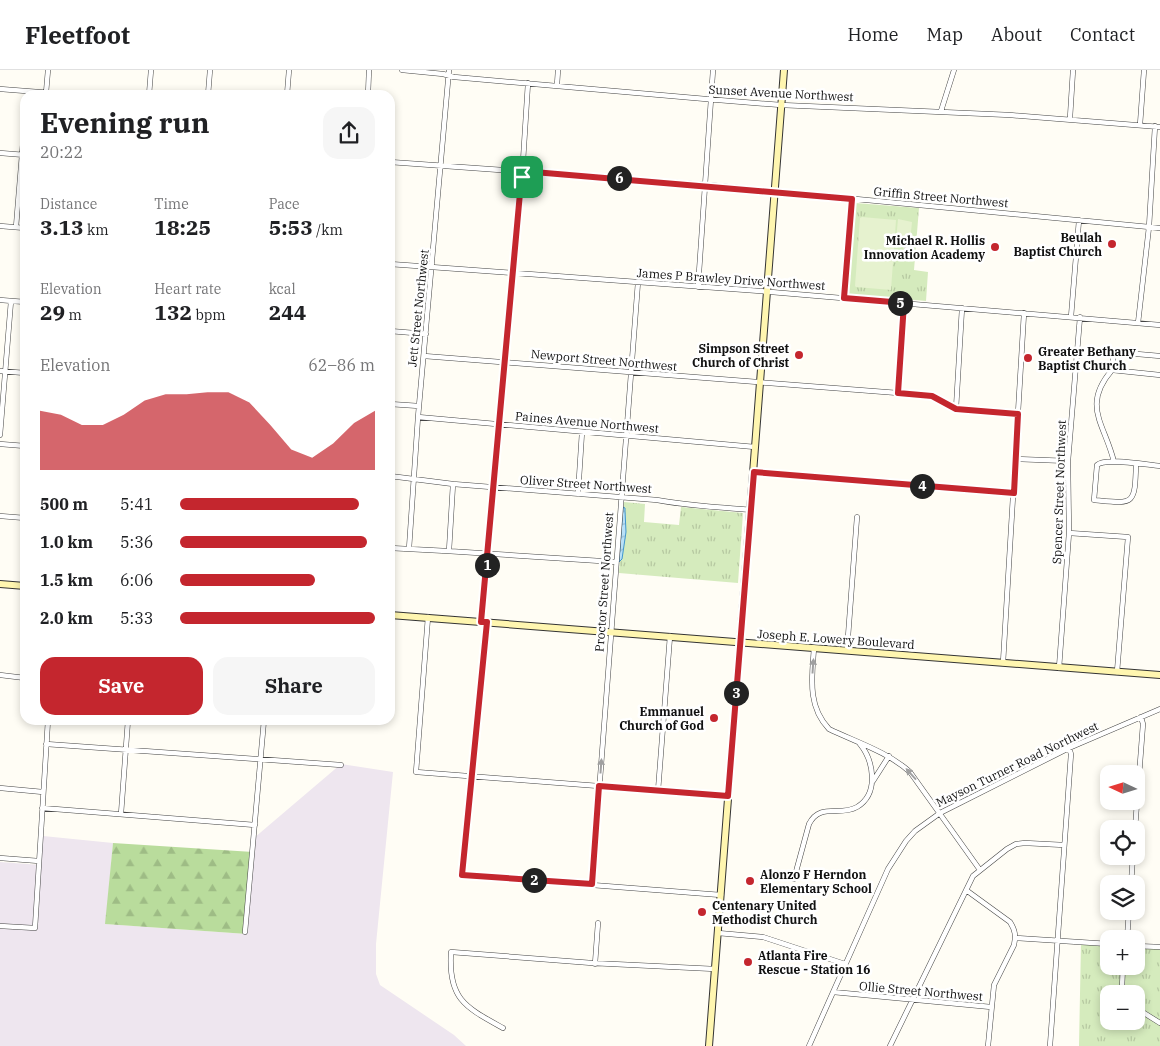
<!DOCTYPE html>
<meta charset="utf-8">
<style>
:root{--surface:#fff;--page:#f6f6f6;--text:#202124;--muted:#757577;--line:#e0e0e0;--accent:#c4262e}
body{margin:0;font-family:"IBM Plex Serif",serif;background:var(--page);color:var(--text);height:100vh;display:flex;flex-direction:column;font-size:19px;white-space:nowrap}
*{box-sizing:border-box;margin:0}
p{font-size:16px;color:var(--muted)}
.icon{flex:none;width:28px;height:28px;fill:none;stroke:currentColor;stroke-width:2;stroke-linecap:round;stroke-linejoin:round}
.map{position:relative;flex:1;overflow:hidden}
.side{position:absolute;left:20px;top:20px;width:375px;height:635px;display:flex;flex-direction:column;background:var(--surface);border-radius:15px;box-shadow:0 2px 8px #0003}
.side>*{flex:none}
.needle{width:32px;rotate:274deg}
.buttons{position:absolute;left:1100px;top:695px;display:grid;gap:10px}
.buttons a{display:grid;place-items:center;width:45px;height:45px;border-radius:10px;background:var(--surface);box-shadow:0 2px 8px #0003;font-size:25px}
.pin{position:absolute;display:grid;place-items:center;width:42px;height:42px;color:#fff;margin:-21px;border-radius:10px;box-shadow:0 2px 8px #0006}
.km{position:absolute;width:25px;height:25px;margin:-12px;border-radius:50%;background:#222;color:#fff;font-size:14px;line-height:25px;text-align:center}
.round{display:grid;place-items:center;flex:none;width:52px;height:52px;border-radius:15px;background:var(--page)}
.summary{display:flex;align-items:center;justify-content:space-between;height:85px;padding:0 20px}
h1{font-size:28px;font-weight:700;line-height:38px}
.stats{display:grid;grid-template-columns:repeat(3,1fr);gap:8px;height:85px;padding:5px 20px}
.stats div{display:grid;align-content:center}
.stats b{font-size:21px;font-weight:700}
.stats small{font-size:14px;font-weight:400}
.stats p{font-size:14px}
.chart{height:140px;padding:10px 20px}
.chart p{display:flex;justify-content:space-between}
.chart svg{width:100%;height:90px;margin-top:5px;fill:var(--accent);opacity:.7}
.cta{display:flex;gap:10px;margin-top:auto;padding:10px 20px}
.cta a{flex:1;height:58px;border-radius:15px;background:var(--accent);color:#fff;font-size:20px;font-weight:700;line-height:58px;text-align:center}
.cta a+a{background:var(--page);color:var(--text)}
ul{padding:0 20px;list-style:none;font-size:16px}
li{display:grid;grid-template-columns:80px 60px 1fr;align-items:center;height:38px}
li i{height:12px;border-radius:6px;background:var(--accent)}
header{display:flex;align-items:center;gap:30px;box-sizing:border-box;height:70px;padding:0 25px;background:var(--surface);border-bottom:1px solid var(--line)}
header strong{font-size:24px}
nav{display:flex;gap:28px;margin-inline-start:auto;font-size:18px}
.map>svg:first-child{display:block}
.industrial{fill:#eee6ef}
.forest{fill:url(#forest-firs)}
.park{fill:url(#park-tufts);fill-rule:evenodd}
.pitch{fill:#e6f2cf}
.plaza{fill:url(#plaza-grid)}
.water{fill:url(#water-waves);stroke:#3f96cf}
.lines{fill:none;stroke-linecap:round;stroke-linejoin:round}
.minor-casing{stroke:#444;stroke-width:5.5}
.secondary-casing{stroke:#333;stroke-width:8}
.minor{stroke:#fff;stroke-width:4.5}
.secondary{stroke:#fff6b0;stroke-width:6}
.oneway{fill:#a0a0a0}
.route-casing{stroke:#fff;stroke-width:10}
.route{stroke:#c4262e;stroke-width:6}
.poi-dot{fill:#c4262e;stroke:#fff;stroke-width:2}
.labels{text-anchor:middle;dominant-baseline:central;stroke-width:5;stroke-linejoin:round;paint-order:stroke}
.street-label{font-size:12px;fill:#111;stroke:#fff}
.poi-label{font-size:12px;font-weight:bold;fill:#111;stroke:#fff;text-anchor:end}
</style>
<header>
<strong>Fleetfoot</strong>
<nav><a>Home</a><a>Map</a><a>About</a><a>Contact</a></nav>
</header>
<div class="map">
<svg width="1160" height="976" viewBox="0 0 1160 976">
<defs>
<pattern id="forest-firs" width="22" height="20" patternUnits="userSpaceOnUse" patternTransform="scale(1.25)"><rect width="22" height="20" fill="#b9dc9c"/><path d="M5 1l3.5 6h-7zM16 11l3.5 6h-7z" fill="#9ebc85"/></pattern>
<pattern id="park-tufts" width="24" height="20" patternUnits="userSpaceOnUse" patternTransform="scale(1.25)"><rect width="24" height="20" fill="#d5ebbd"/><path d="M3 7l-1-3M5 7V3M7 7l1-3M15 17l-1-3M17 17v-4M19 17l1-3" fill="none" stroke="#b6c8a1"/></pattern>
<pattern id="plaza-grid" width="8" height="8" patternUnits="userSpaceOnUse" patternTransform="scale(1.25)"><rect width="8" height="8" fill="#f1ede2"/><path d="M0 4h8M4 0v8" fill="none" stroke="#cecac1"/></pattern>
<pattern id="water-waves" width="16" height="10" patternUnits="userSpaceOnUse" patternTransform="scale(1.25)"><rect width="16" height="10" fill="#b9e0f7"/><path d="M0 5q4-4 8 0t8 0" fill="none" stroke="#9ebfd3"/></pattern>
</defs>
<rect width="100%" height="100%" fill="#fffdf5"/>
<path class="industrial" d="M341,694l52,8 -17,172v30l4,11 74,50 12,11h-466v-184l41,3 2,-29 70,7 -7,81 141,10 7,-96z"/>
<path class="forest" d="M113,773l140,9 -6,82 -142,-10z"/>
<path class="park" d="M855,133l64,5 -5,62 14,2 -2,29 -78,-7z
M624,432l21,2 -1,18 35,3 2,-18 62,6 -5,70 -119,-10z
M1081,873l28,1v22h27v-20l24,2v98h-81zM1109,924h27v27h-27z"/>
<path class="pitch" d="M862,147l34,3 -5,70 -35,-3 -1,-1 5,-68z
M898,149l14,3 -2,20 -14,-1z"/>
<path class="plaza" d="M904,173h7l-2,18 -6,-3z"/>
<path class="water" d="M623,437l2,1v3l1,21 -4,27 -3,3z"/>
<g class="lines">
<g class="minor-casing">
<path id="minor" d="M402,0l41,4 11,3 252,22 75,6 229,10 150,12
M557,15l1,-15
M0,19l77,6
M46,23l2,-23
M149,25l2,-25
M208,25l2,-25
M287,25l2,-25
M368,25l1,-25
M941,41l13,-41
M1070,48l3,-48
M1140,55l4,-55
M0,83l25,2
M390,92l320,23 450,43
M0,156l25,2
M16,157l9,-109
M390,194l370,27 400,34
M698,217l15,-217
M844,228l8,-99
M0,230l25,2
M1071,247l8,-97
M1138,253l11,-96 6,-101
M390,261l36,3
M424,286l474,37 34,3 24,13 62,5
M1112,300c-31,36 -7,54 2,92
M1112,300l2,-18 46,4
M1112,300l48,5
M0,301l25,2
M898,323l6,-90
M390,334l29,2
M956,339l6,-101
M418,347l337,30
M0,365l11,-134
M0,374l25,2
M1016,389l52,2
M1136,394c-1,42 -2,40 -42,36l3,-35c8,-8 50,0 63,1
M754,402l260,21
M390,406l63,8 204,16c31,6 62,7 94,10
M578,424l4,-62
M0,446l25,2
M1069,463l59,4 -11,135
M390,478l57,3 169,11
M409,479l9,-132 31,-347
M449,481l4,-67
M428,547l-12,155 312,24
M481,551l41,-444 6,-94
M487,552l-25,253 259,20
M814,578c-2,29 -7,58 15,81 27,13 59,23 81,43l70,98
M847,580l10,-133
M1003,593l21,-350
M1059,598l10,-135 -1,-72 12,-144
M0,605l25,3
M46,674l295,21
M873,711l16,-25
M0,718l43,4
M658,721l12,-155
M42,738l213,17
M121,744l7,-94
M1135,759l8,-105 -2,-7
M0,788l39,3
M794,809l15,-55c11,-22 31,-7 48,-17 23,-14 16,-47 3,-63
M592,814l46,-602
M1131,814l2,-28
M966,820l44,32c5,8 6,13 4,23l-20,40 -6,61
M0,856l35,2 13,-208
M245,862l19,-212
M718,863l45,4 82,27
M1016,868l93,6
M1127,869l2,-28
M1136,876l24,1
M595,894l3,-41
M1123,896l-1,21 2,7
M833,922l158,15
M1136,938l24,15
M503,958c-38,-21 -55,-29 -52,-76l141,11 123,6
M809,976l79,-177 18,-28 9,-10 25,-18 129,-65 91,-39
M890,976l83,-170 34,-27 9,-5 9,-1 39,2
M1050,976l21,-292 -2,-6"/>
</g>
<g class="secondary-casing">
<path id="secondary" d="M0,514l25,2
M390,545l770,60
M709,976l75,-976"/>
</g>
<use href="#minor" class="minor"/>
<use href="#secondary" class="secondary"/>
</g>
<defs><path id="oneway-solid" d="M-6-.8H1V-3.2L6.5 0L1 3.2V.8H-6Z" transform="scale(1.25)"/></defs>
<g class="oneway">
<use href="#oneway-solid" transform="translate(813 596) rotate(-86)"/>
<use href="#oneway-solid" transform="translate(601 696) rotate(-86)"/>
<use href="#oneway-solid" transform="translate(911 704) rotate(-132)"/>
</g>
<g class="lines">
<g class="route-casing">
<path id="route" d="M522,101l330,28 -8,99 60,5 -6,90 34,3 24,13 62,5 -4,79 -260,-21 -26,324 -129,-10 -7,98 -130,-9 25,-253h-6z"/>
</g>
<use href="#route" class="route"/>
</g>
<g class="poi-dot">
<circle cx="1112" cy="174" r="5"/>
<circle cx="995" cy="177" r="5"/>
<circle cx="799" cy="285" r="5"/>
<circle cx="1028" cy="288" r="5"/>
<circle cx="714" cy="648" r="5"/>
<circle cx="750" cy="811" r="5"/>
<circle cx="702" cy="842" r="5"/>
<circle cx="748" cy="892" r="5"/>
</g>
<g class="labels">
<g class="street-label">
<text transform="translate(781 23) rotate(3)">Sunset Avenue Northwest</text>
<text transform="translate(941 127) rotate(5)">Griffin Street Northwest</text>
<text transform="translate(731 209) rotate(4)">James P Brawley Drive Northwest</text>
<text transform="translate(418 238) rotate(-84)">Jett Street Northwest</text>
<text transform="translate(604 290) rotate(5)">Newport Street Northwest</text>
<text transform="translate(587 352) rotate(5)">Paines Avenue Northwest</text>
<text transform="translate(586 414) rotate(4)">Oliver Street Northwest</text>
<text transform="translate(1059 422) rotate(-88)">Spencer Street Northwest</text>
<text transform="translate(604 512) rotate(-86)">Proctor Street Northwest</text>
<text transform="translate(836 569) rotate(4)">Joseph E. Lowery Boulevard</text>
<text transform="translate(1017 694) rotate(-26)">Mayson Turner Road Northwest</text>
<text transform="translate(921 921) rotate(5)">Ollie Street Northwest</text>
</g>
<g class="poi-label">
<text x="1102" y="167">Beulah<tspan x="1102" dy="14">Baptist Church</tspan></text>
<text x="985" y="170">Michael R. Hollis<tspan x="985" dy="14">Innovation Academy</tspan></text>
<text x="789" y="278">Simpson Street<tspan x="789" dy="14">Church of Christ</tspan></text>
<text x="1038" y="281" text-anchor="start">Greater Bethany<tspan x="1038" dy="14">Baptist Church</tspan></text>
<text x="704" y="641">Emmanuel<tspan x="704" dy="14">Church of God</tspan></text>
<text x="760" y="804" text-anchor="start">Alonzo F Herndon<tspan x="760" dy="14">Elementary School</tspan></text>
<text x="712" y="835" text-anchor="start">Centenary United<tspan x="712" dy="14">Methodist Church</tspan></text>
<text x="758" y="885" text-anchor="start">Atlanta Fire<tspan x="758" dy="14">Rescue - Station 16</tspan></text>
</g>
</g>
</svg>
<div class="buttons">
<a><svg class="needle" viewBox="-14 -14 28 28"><path d="M0-13l5 13h-10z" fill="#e53935"/><path d="M0 13l5-13h-10z" fill="#757577"/></svg></a>
<a><svg class="icon" aria-label="locate" viewBox="0 0 24 24"><circle cx="12" cy="12" r="6"/><path d="M12 2v4M12 18v4M2 12h4M18 12h4"/></svg></a>
<a><svg class="icon" aria-label="layers" viewBox="0 0 24 24"><path d="M12 4l9 5-9 5-9-5zM3 14l9 5 9-5"/></svg></a>
<a>+</a>
<a>−</a>
</div>
<div class="pin" style="left:522px;top:107px;background:#1e9e55"><svg class="icon" aria-label="arrive" viewBox="0 0 24 24"><path d="M6 21V4h12l-3 4 3 4H6"/></svg></div>
<b class="km" style="left:487px;top:495px">1</b>
<b class="km" style="left:534px;top:810px">2</b>
<b class="km" style="left:736px;top:623px">3</b>
<b class="km" style="left:922px;top:416px">4</b>
<b class="km" style="left:900px;top:233px">5</b>
<b class="km" style="left:619px;top:108px">6</b>
<section class="side">
<div class="summary"><div><h1>Evening run</h1><p>20:22</p></div><a class="round"><svg class="icon" aria-label="share" viewBox="0 0 24 24"><path d="M12 15V3M7 8l5-5 5 5M5 13v7h14v-7"/></svg></a></div>
<div class="stats">
<div><p>Distance</p><b>3.13<small> km</small></b></div>
<div><p>Time</p><b>18:25</b></div>
<div><p>Pace</p><b>5:53<small> /km</small></b></div>
</div>
<div class="stats">
<div><p>Elevation</p><b>29<small> m</small></b></div>
<div><p>Heart rate</p><b>132<small> bpm</small></b></div>
<div><p>kcal</p><b>244</b></div>
</div>
<div class="chart"><p><span>Elevation</span>62–86 m</p>
<svg viewBox="0 0 160 44" preserveAspectRatio="none"><path d="M0 44V15L10 17L20 22L30 22L40 17L50 10L60 7L70 7L80 6L90 6L100 11L110 22L120 34L130 38L140 31L150 21L160 15V44z"/></svg>
</div>
<ul>
<li><b>500 m</b>5:41<i style="width:92%"></i></li>
<li><b>1.0 km</b>5:36<i style="width:96%"></i></li>
<li><b>1.5 km</b>6:06<i style="width:69%"></i></li>
<li><b>2.0 km</b>5:33<i style="width:100%"></i></li>
</ul>
<div class="cta"><a>Save</a><a>Share</a></div>
</section>
</div>
